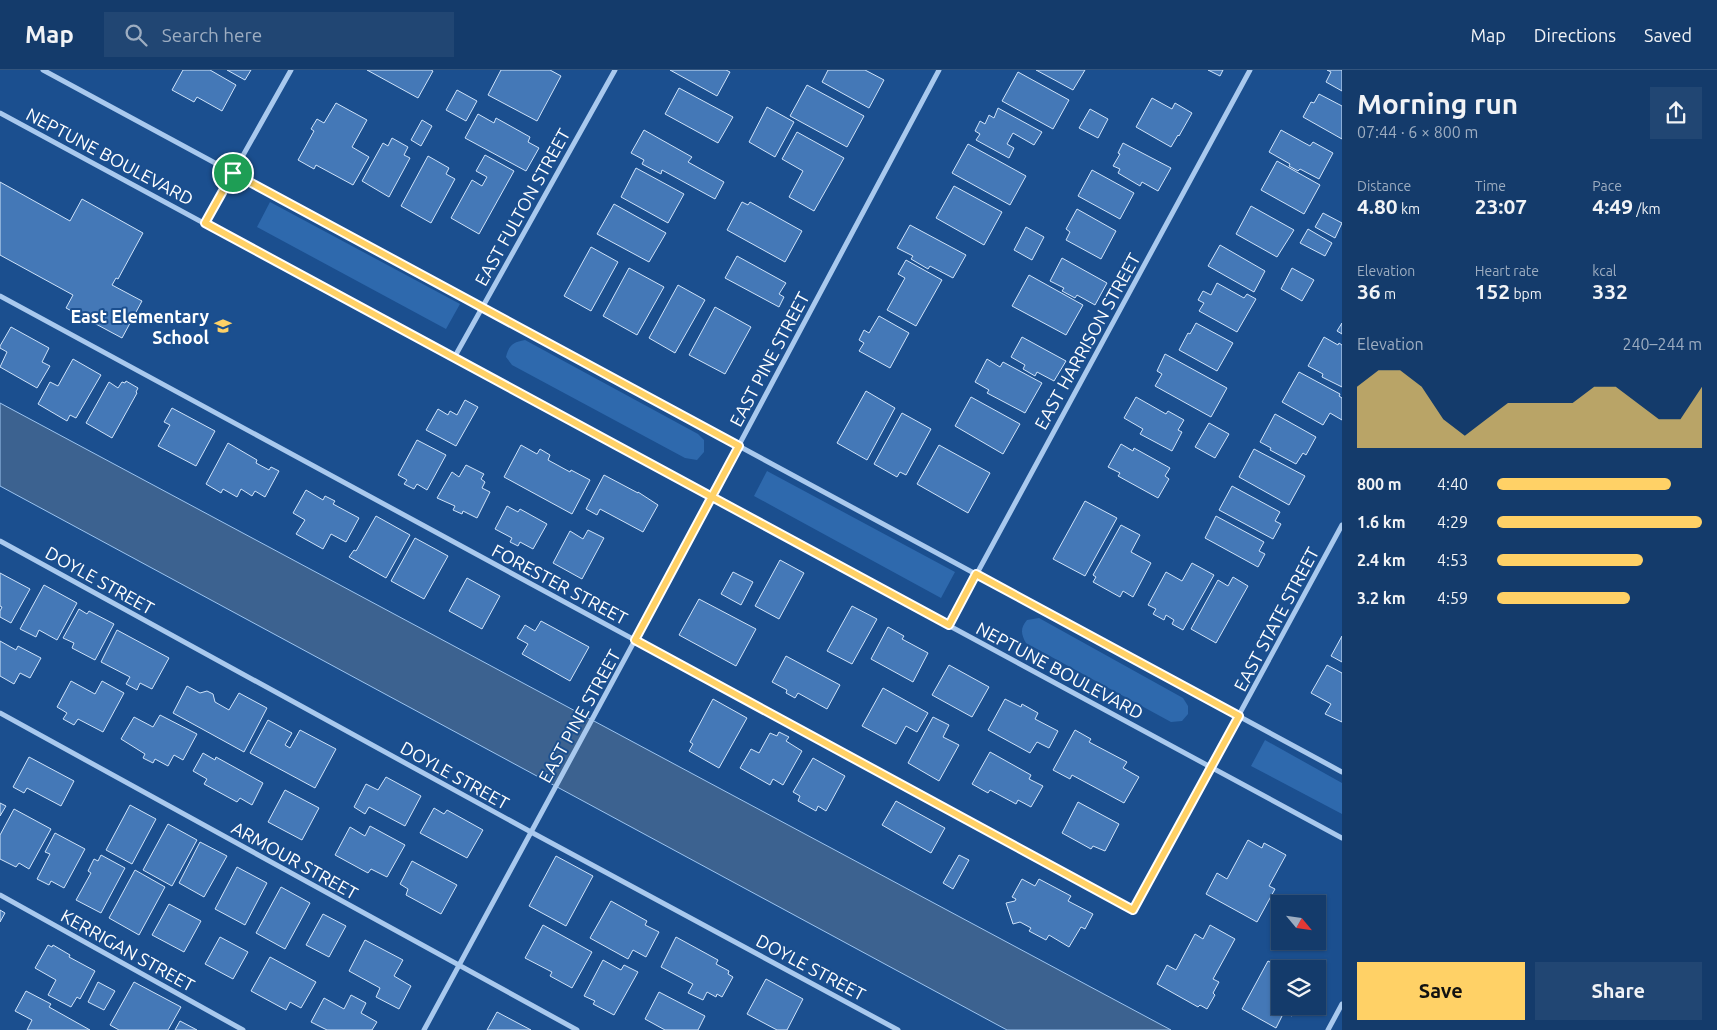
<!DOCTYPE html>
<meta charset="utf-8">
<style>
:root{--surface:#143b6b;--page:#214673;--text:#f1f3f6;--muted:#9dadc1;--line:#33557e;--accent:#ffd166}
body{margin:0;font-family:Ubuntu,sans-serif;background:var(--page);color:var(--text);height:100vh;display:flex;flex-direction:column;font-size:19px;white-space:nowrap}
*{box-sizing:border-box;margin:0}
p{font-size:16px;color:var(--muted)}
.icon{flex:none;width:28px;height:28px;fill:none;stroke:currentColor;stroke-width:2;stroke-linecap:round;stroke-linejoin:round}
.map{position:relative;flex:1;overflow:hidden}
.drawer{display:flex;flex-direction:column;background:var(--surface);width:375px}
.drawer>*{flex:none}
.needle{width:32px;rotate:119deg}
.fabs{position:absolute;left:1271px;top:825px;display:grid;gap:10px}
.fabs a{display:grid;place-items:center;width:55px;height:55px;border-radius:0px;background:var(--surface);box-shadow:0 1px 4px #0004,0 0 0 1px var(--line);font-size:25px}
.pin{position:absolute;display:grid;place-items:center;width:42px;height:42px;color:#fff;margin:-21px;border:2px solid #fff;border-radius:50%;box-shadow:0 1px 5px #0007}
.round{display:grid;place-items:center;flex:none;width:52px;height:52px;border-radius:0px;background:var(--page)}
.head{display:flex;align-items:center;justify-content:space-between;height:85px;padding:0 15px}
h1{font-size:28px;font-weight:700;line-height:38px}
.figures{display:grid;grid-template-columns:repeat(3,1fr);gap:8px;height:85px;padding:5px 15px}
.figures div{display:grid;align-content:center}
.figures b{font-size:21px;font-weight:700}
.figures small{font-size:14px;font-weight:400}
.figures p{font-size:14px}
.chart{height:140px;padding:10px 15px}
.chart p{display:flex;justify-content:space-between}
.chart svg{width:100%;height:90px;margin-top:5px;fill:var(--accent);opacity:.7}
.button{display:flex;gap:10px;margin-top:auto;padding:10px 15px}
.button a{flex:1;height:58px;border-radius:0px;background:var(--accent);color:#111;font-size:20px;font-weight:700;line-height:58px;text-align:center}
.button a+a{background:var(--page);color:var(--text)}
ul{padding:0 15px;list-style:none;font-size:16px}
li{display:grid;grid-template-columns:80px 60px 1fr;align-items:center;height:38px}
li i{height:12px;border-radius:6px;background:var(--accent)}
header{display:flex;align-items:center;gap:30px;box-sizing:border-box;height:70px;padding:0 25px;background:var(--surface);border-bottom:1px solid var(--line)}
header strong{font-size:24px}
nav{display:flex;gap:28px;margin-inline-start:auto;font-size:18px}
.search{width:350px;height:45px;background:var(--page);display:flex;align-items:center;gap:12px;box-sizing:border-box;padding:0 18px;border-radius:0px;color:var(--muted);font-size:19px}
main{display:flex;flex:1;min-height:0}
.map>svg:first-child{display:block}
.green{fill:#2e69ad}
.water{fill:#3c6290;stroke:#9cc4f0}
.building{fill:#4478b7;stroke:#cfe3fa}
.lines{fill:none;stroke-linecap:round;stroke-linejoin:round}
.street{stroke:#a9c9ee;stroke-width:5}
.route-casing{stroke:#fff;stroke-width:10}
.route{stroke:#ffd166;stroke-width:6}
.labels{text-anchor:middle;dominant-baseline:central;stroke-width:4;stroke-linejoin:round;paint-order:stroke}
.street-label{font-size:18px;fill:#fff;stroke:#1b4f8f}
.poi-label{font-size:18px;font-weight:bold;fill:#fff;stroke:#1b4f8f;text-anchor:end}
</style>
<header>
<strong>Map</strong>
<div class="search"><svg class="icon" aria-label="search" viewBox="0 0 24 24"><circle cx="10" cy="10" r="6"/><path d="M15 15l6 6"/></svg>Search here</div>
<nav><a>Map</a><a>Directions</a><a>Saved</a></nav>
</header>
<main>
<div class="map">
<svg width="1342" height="960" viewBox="0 0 1342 960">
<rect width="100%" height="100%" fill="#1b4f8f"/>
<path class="green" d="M270,132l190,102 -14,25 -189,-102z
M525,270l173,94 6,6v12l-7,8 -12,-2 -173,-93 -6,-8c3,-12 7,-15 19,-17z
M767,401l188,101 -14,26 -187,-102z
M1039,548l144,80 5,8v8l-6,7 -11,1 -145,-79c-5,-9 -6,-15 1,-23z
M1265,670l77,43v31l-91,-48z"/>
<path class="water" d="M0,333l1171,627h-164l-1007,-544z"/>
<path class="building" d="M183,0h27l26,15 -14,26 -25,-14 -3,5 -22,-12z
M227,0h24l-6,10z
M367,0h64l2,1 -15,27z
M501,0h49l11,6 -24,45 -49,-26z
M670,0h56l4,2 -13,24z
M828,0h37l19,10 -15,28 -47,-26z
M1036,0h49l-12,20z
M1208,0h15l-3,6z
M1327,0h15v21l-16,-9 5,-10z
M1018,2l51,28 -16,29 -51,-28z
M807,15l57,31 -17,31 -57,-31z
M679,18l54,29 -15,26 -53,-29z
M457,20l20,11 -11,20 -20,-11z
M1319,24l23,12v33l-39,-22 8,-15 3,1z
M1152,28l20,11 3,-6 17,10 -13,23 -1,-1 -7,12 -35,-20z
M336,33l31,17 -15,27 17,10 -16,28 -37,-20 -2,4 -16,-9 16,-29 -3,-2 6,-10 7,4z
M767,37l27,15 -19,35 -26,-15z
M998,38l44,24 -8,13 -21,-12 -6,11 7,4 -5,10 -33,-18 4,-6 -5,-3 5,-10 5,3 4,-9 5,3z
M1090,39l18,10 -10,19 -19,-10z
M478,44l16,9 2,-5 34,19 -2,5 11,6 -13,23 -61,-33z
M422,50l10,6 -11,20 -10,-6z
M644,60l48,27 -4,5 36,20 -9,17 -53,-29 -1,4 -19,-10 2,-4 -13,-7z
M1281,60l29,16 3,-4 20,11 -14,26 -19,-10 -2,2 -9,-5 1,-2 -21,-12z
M797,62l47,26 -30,53 -25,-14 14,-26 -21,-12z
M392,68l16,9 -4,8 6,3 -21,39 -27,-16 21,-38 5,3z
M1123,73l48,25 -13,23 -16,-9 -2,4 -22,-13 2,-4 -7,-3 7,-12 -2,-1z
M968,74l58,32 -16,29 -58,-32z
M485,85l29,16 -35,63 -28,-16 21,-38 10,6 5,-9 -11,-6z
M428,86l21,12 -3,6 9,5 -24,44 -30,-17z
M1277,91l43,24 -16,29 -43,-24z
M636,98l48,26 -16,29 -47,-26z
M1092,100l42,23 -14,26 -42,-23z
M0,112l70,39 12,-22 61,34 -25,46 -2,-1 -4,7 30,16 -20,37 -56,-30 7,-13 -73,-40z
M954,116l48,26 -18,33 -48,-27z
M742,132l6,3 2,-3 52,29 -17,31 -58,-32z
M614,134l52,29 -17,29 -52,-28z
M1251,136l43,24 -17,27 -41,-23z
M1077,139l39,22 -15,28 -35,-19 4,-8 -4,-3z
M1323,143l19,10 -7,15 -20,-11z
M910,155l56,30 -13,23 -23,-12 -2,3 -17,-10 2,-3 -16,-8z
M1026,157l18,10 -12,23 -18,-10z
M1308,159l24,14 -7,13 -25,-13z
M1220,175l45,26 -11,21 -46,-26z
M591,177l27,15 -27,49 -27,-15z
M737,186l49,27 -7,11 5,3 -5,10 -54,-29z
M1062,188l45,25 -12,22 -18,-10 -2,3 -13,-7 2,-3 -14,-7z
M906,190l36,20 -26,46 -29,-16 18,-32 -7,-4z
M629,198l35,19 -27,48 -34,-19z
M1292,198l22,12 -12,21 -21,-12z
M1029,205l54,30 -17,30 -54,-29z
M1217,213l27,15 3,-4 9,5 -19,33 -38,-21 5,-8 -6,-3 5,-9 8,4z
M678,215l27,15 -30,53 -26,-15z
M715,237l36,20 -26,47 -36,-19z
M879,246l30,17 -19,35 -31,-17 5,-8 -5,-3 5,-10 5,3z
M1196,253l37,20 -16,28 -38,-21 9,-17 2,1z
M1342,253v11l-5,-3z
M11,257l38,21 -7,14 8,4 -13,22 -37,-21 7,-15 -7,-4v-2z
M1022,267l44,24 -12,20 -17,-9 -2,4 -12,-7 2,-4 -14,-8z
M1324,267l14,8 1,-2 3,2v42l-20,-10 1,-3 -15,-8z
M1165,284l62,34 -16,29 -56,-31 7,-12 -5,-3z
M73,289l28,16 -25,43 -6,-3 -3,6 -29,-17 12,-22 8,4z
M987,289l13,8 3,-5 39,21 -17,30 -38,-20 2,-3 -14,-8z
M1299,302l41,22 -1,2 3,2v22l-12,-7 -7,12 -41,-23z
M126,311l12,7 -2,4 1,1 -25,45 -26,-15 23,-41 9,6 4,-6 3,1z
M866,321l29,17 -28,52 -30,-17z
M971,327l49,27 -17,30 -48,-28z
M1136,327l30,17 2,-3 16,9 -6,10 4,2 -10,19 -32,-17 3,-5 -19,-11z
M465,330l13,7 -22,39 -30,-16 12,-21 10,6 2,-4 7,4z
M172,338l43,23 -19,35 -38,-20 12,-21 -6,-3z
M902,343l29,16 -25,46 -6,-3 -3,5 -23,-13z
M1275,344l41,23 -10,18 -3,-2 -7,11 -26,-14 1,-2 -11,-6z
M1209,353l20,11 -14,24 -20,-11z
M417,370l29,15 -19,35 -10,-6 -3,5 -10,-5 3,-4 -9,-5z
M228,373l29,17 -1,3 13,7 2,-3 8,4 -14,26 -10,-6 -3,5 -11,-7 -4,8 -14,-8 -2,4 -15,-9z
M1121,374l12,7 1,-3 36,20 -5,8 4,3 -11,19 -40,-22 2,-3 -12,-6z
M521,375l16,9 3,-5 10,6 -2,5 22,12 1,-2 19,10 -18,34 -68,-37z
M939,375l51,28 -22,40 -51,-29z
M1254,379l51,27 -16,29 -50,-28z
M466,395l18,9 -3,5 4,3 -3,6 8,4 -13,26 -14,-7 -1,3 -9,-4 2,-4 -18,-8 15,-26 7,5z
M604,405l34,18v-1l20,13 -15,27 -43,-23 -3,6 -11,-6z
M1232,416l48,26 -5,9 6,3 -8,15 -54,-29z
M306,420l17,10 2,-4 10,5 -2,3 26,14 -13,24 -15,-8 -8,15 -27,-15 9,-14 -12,-7z
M1085,431l32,17 -32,58 -32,-17z
M507,436l11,6 2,-3 27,15 -14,25 -13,-7 -2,4 -8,-4 2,-4 -17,-9z
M376,446l34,19 -24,43 -37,-21 5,-7 2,1z
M1216,446l48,26 -5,9 6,3 -7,13 -53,-29z
M1121,455l19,10 -9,17 20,11 -18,34 -10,-6 -3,6 -27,-15 3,-5 -3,-2z
M588,460l16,8 -22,41 -29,-16 17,-32 13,8z
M415,468l33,18 -24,43 -33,-18z
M780,490l24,13 -25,46 -24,-13z
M1192,493l22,12 -31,55 -11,-6 2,-4 -8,-5 -2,5 -11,-6 3,-5 -8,-4 18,-33 16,9z
M733,502l20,10 -12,23 -20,-11z
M0,503l30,16 -19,34 -11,-6v-6l2,-4 -2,-1z
M1233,507l15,9 -32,57 -25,-14 27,-49 10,6z
M467,508l33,18 -18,33 -33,-18z
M44,515l33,18 -20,37 -18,-10 -3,7 -16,-8z
M699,529l57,30 -20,37 -57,-31z
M852,536l25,13 -25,45 -25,-13z
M79,539l8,5 2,-3 25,13 -19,36 -23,-12 2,-5 -11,-5z
M541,551l48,26 -19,34 -48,-27 6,-10 -11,-6 8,-13 10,6z
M888,557l16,9 -2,3 26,14 -15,29 -42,-23z
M117,560l52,28 -17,31 -12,-6 -3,7 -11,-6 4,-7 -29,-15z
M1342,566v26l-11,-6z
M0,571l16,9 2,-4 23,12 -11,20 -10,-5 -6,11 -14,-8z
M786,586l54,29 -13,24 -29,-16 -3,5 -9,-5 1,-3 -15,-8z
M949,595l40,22 -17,30 -40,-22z
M1327,595l15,8v49l-17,-8 6,-10 -20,-11z
M71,611l24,13 7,-13 22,12 -21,39 -25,-13 -4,6 -11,-6 4,-6 -10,-6z
M187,616l13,7 7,-2 6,3 2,8 14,8 10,-17 28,15 -23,44 -71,-39z
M883,618l45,25 -11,19 -11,-6 -10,18 -34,-18z
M713,629l34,19 -28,50 -30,-17 4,-7 -3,-2z
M1005,629l16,8 1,-3 16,9 -3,6 23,12 -9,17 -12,-6 -7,11 -42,-23z
M160,645l37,19 -14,26 -9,-5 -6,11 -13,-7 -2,4 -10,-5 2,-4 -24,-15 13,-22 19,10z
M933,647l16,8 -6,12 16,8 -20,36 -31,-18z
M268,650l24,13 -7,12 5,3 10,-18 36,19 -21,39 -65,-35z
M1075,660l16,9 -2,3 38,20 -4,6 16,9 -15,26 -52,-28 -2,4 -17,-9z
M779,662l10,5 -3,4 16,10 -19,34 -10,-6 -3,6 -30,-17 11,-19 8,4 11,-20 7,3z
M990,682l41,23 -2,4 14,7 -12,21 -13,-7 -2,4 -26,-14 -2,3 -16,-9z
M203,683l12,7 1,-3 47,26 -11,22 -12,-7 -3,4 -33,-18 3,-5 -14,-8z
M29,687l45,24 -13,25 -34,-18 -3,5 -11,-6z
M813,688l32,18 -19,35 -8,-5 -2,5 -18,-10 2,-5 -7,-4z
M386,707l35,19 -16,30 -36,-19 -4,7 -11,-7 12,-23 12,6z
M285,720l34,18 -17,32 -34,-18z
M896,731l49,27 -14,25 -49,-28z
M1078,732l41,22 -14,27 -12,-5 -2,3 -29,-16z
M0,733l6,3 -6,10z
M130,735l26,14 -24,45 -26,-14z
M434,738l10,6 3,-4 36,20 -16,28 -47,-25z
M14,739l37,20 -22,40 -10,-6 -3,4 -16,-8v-24z
M168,754l29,16 -25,46 -29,-16z
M370,756l35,19 -18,32 -16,-8 -3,4 -33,-18 15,-28 15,9z
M55,763l30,16 -21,39 -13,-7 -2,4 -12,-6 13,-25 -5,-2z
M1248,770l14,8 2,-5 22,12 -17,31 6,3 -18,33 -51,-28 11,-21 10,6z
M200,772l27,14 -23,41 -25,-14z
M101,785l24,13 -24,45 -25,-13 15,-27 -3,-2 6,-12 4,2z
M959,785l10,5 -16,29 -10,-6z
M556,786l37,20 -27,50 -37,-20z
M412,791l45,24 -16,29 -35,-19 2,-6 -8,-5z
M237,797l30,16 -22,42 -30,-16z
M135,800l30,17 -26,48 -30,-17z
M1022,809l13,7 4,-7 32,17 -3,5 25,13 -8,15 -4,-2 -12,20 -20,-12 -3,5 -17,-9 2,-3 -11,-6 -7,2 -7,-21 9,-2 1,-2 -4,-2z
M281,817l29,16 -25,46 -29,-16z
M611,831l36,20 -2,4 14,7 -13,25 -13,-7 -5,9 -38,-21z
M169,834l32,17 -17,31 -32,-17z
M0,840l5,3 -5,9z
M323,844l23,12 -17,31 -23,-12z
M543,855l49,27 -20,36 -22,-12 2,-4 -27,-14z
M1210,855l25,14 -22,40 6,3 -6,11 2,2 -8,14 -7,-4 -2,2 -41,-23 10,-19 9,5 19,-36 8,5z
M220,867l28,15 -15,27 -28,-15z
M676,867l42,23 -2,4 13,7 -1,3 5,3 -11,20 -5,-3 -1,3 -9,-5 -4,8 -15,-7 5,-9 -32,-17z
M365,870l38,20 -9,16 17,10 -12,23 -23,-12 4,-9 -31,-17z
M48,875l4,2 1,-2 17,10 -1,2 26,14 -15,28 -3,-2 -6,10 -23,-12 8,-15 -21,-12z
M270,887l46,25 -15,26 -11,-6 -4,8 -35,-19z
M603,890l18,10 3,-5 14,7 -24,43 -21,-11 2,-3 -11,-5z
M1268,891l16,8h-4v37h23l-2,4 -4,-3 -5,9 -8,-4 -8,16 -34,-19z
M766,909l37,20 -16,31h-10l-30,-16z
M98,912l17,9 -11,19 -16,-8z
M134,912l47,25 -13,23h-49l-9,-5z
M26,921l25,13 -2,3 41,23h-63l5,-10 -17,-9z
M659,922l46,24 -7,14h-33l-20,-11z
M351,925l15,8 -5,10 16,9 -5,8h-45l-16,-8 13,-24 20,11z
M497,942l34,18h-44z
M180,951l17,9h-22z"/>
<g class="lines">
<path class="street" d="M43,0l1299,702
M0,43l1342,725
M205,153l86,-153
M0,226l1133,614 209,-385
M454,288l161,-288
M0,471l531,291 367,198
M949,555l301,-555
M0,643l577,317
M0,825l243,135
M424,960l211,-390 304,-570
M1328,960l14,-26"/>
</g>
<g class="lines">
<g class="route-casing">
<path id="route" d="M233,103l506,273 -104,194 498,270 106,-194 -263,-142 -27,51 -744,-402 28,-50"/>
</g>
<use href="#route" class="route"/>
</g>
<defs>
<g id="school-bare" transform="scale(1.35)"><path d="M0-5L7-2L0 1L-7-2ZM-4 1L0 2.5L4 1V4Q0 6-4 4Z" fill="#ffd166" stroke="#1b4f8f" stroke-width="2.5" paint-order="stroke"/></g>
</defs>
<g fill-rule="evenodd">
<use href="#school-bare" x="223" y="256"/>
</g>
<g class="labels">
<g class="street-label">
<text transform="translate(110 86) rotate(28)">NEPTUNE BOULEVARD</text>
<text transform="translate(522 137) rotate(-61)">EAST FULTON STREET</text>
<text transform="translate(1087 271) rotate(-61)">EAST HARRISON STREET</text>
<text transform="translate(769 289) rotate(-62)">EAST PINE STREET</text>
<text transform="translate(100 510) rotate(29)">DOYLE STREET</text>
<text transform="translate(560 514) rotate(28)">FORESTER STREET</text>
<text transform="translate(1276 549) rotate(-62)">EAST STATE STREET</text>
<text transform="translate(1060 600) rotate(28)">NEPTUNE BOULEVARD</text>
<text transform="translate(579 646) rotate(-61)">EAST PINE STREET</text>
<text transform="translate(455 705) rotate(29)">DOYLE STREET</text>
<text transform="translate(295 790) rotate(29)">ARMOUR STREET</text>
<text transform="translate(128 880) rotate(29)">KERRIGAN STREET</text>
<text transform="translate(811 897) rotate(28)">DOYLE STREET</text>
</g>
<g class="poi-label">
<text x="209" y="246">East Elementary<tspan x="209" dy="21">School</tspan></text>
</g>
</g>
</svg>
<div class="fabs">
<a><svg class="needle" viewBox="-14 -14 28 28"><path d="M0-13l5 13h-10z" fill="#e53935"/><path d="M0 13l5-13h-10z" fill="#9dadc1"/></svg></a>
<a><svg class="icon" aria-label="layers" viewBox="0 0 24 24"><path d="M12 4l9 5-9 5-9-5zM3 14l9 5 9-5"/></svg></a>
</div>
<div class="pin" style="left:233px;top:103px;background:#1e9e55"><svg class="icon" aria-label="arrive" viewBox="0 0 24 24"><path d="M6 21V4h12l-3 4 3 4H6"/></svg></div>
</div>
<section class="drawer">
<div class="head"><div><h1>Morning run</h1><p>07:44 · 6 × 800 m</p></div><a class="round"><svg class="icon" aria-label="share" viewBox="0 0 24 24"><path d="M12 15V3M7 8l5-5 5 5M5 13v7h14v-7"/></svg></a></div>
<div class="figures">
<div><p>Distance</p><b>4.80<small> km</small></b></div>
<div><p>Time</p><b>23:07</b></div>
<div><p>Pace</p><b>4:49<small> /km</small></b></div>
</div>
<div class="figures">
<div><p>Elevation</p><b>36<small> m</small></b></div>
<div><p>Heart rate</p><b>152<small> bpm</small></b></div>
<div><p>kcal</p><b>332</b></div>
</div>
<div class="chart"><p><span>Elevation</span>240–244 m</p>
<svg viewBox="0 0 160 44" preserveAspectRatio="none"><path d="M0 44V14L10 6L20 6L30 14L40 30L50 38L60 30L70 22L80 22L90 22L100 22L110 14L120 14L130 22L140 30L150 30L160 14V44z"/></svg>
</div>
<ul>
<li><b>800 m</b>4:40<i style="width:85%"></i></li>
<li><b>1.6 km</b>4:29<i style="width:100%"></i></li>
<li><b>2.4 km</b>4:53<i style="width:71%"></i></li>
<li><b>3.2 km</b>4:59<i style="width:65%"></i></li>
</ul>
<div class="button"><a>Save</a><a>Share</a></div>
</section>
</main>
